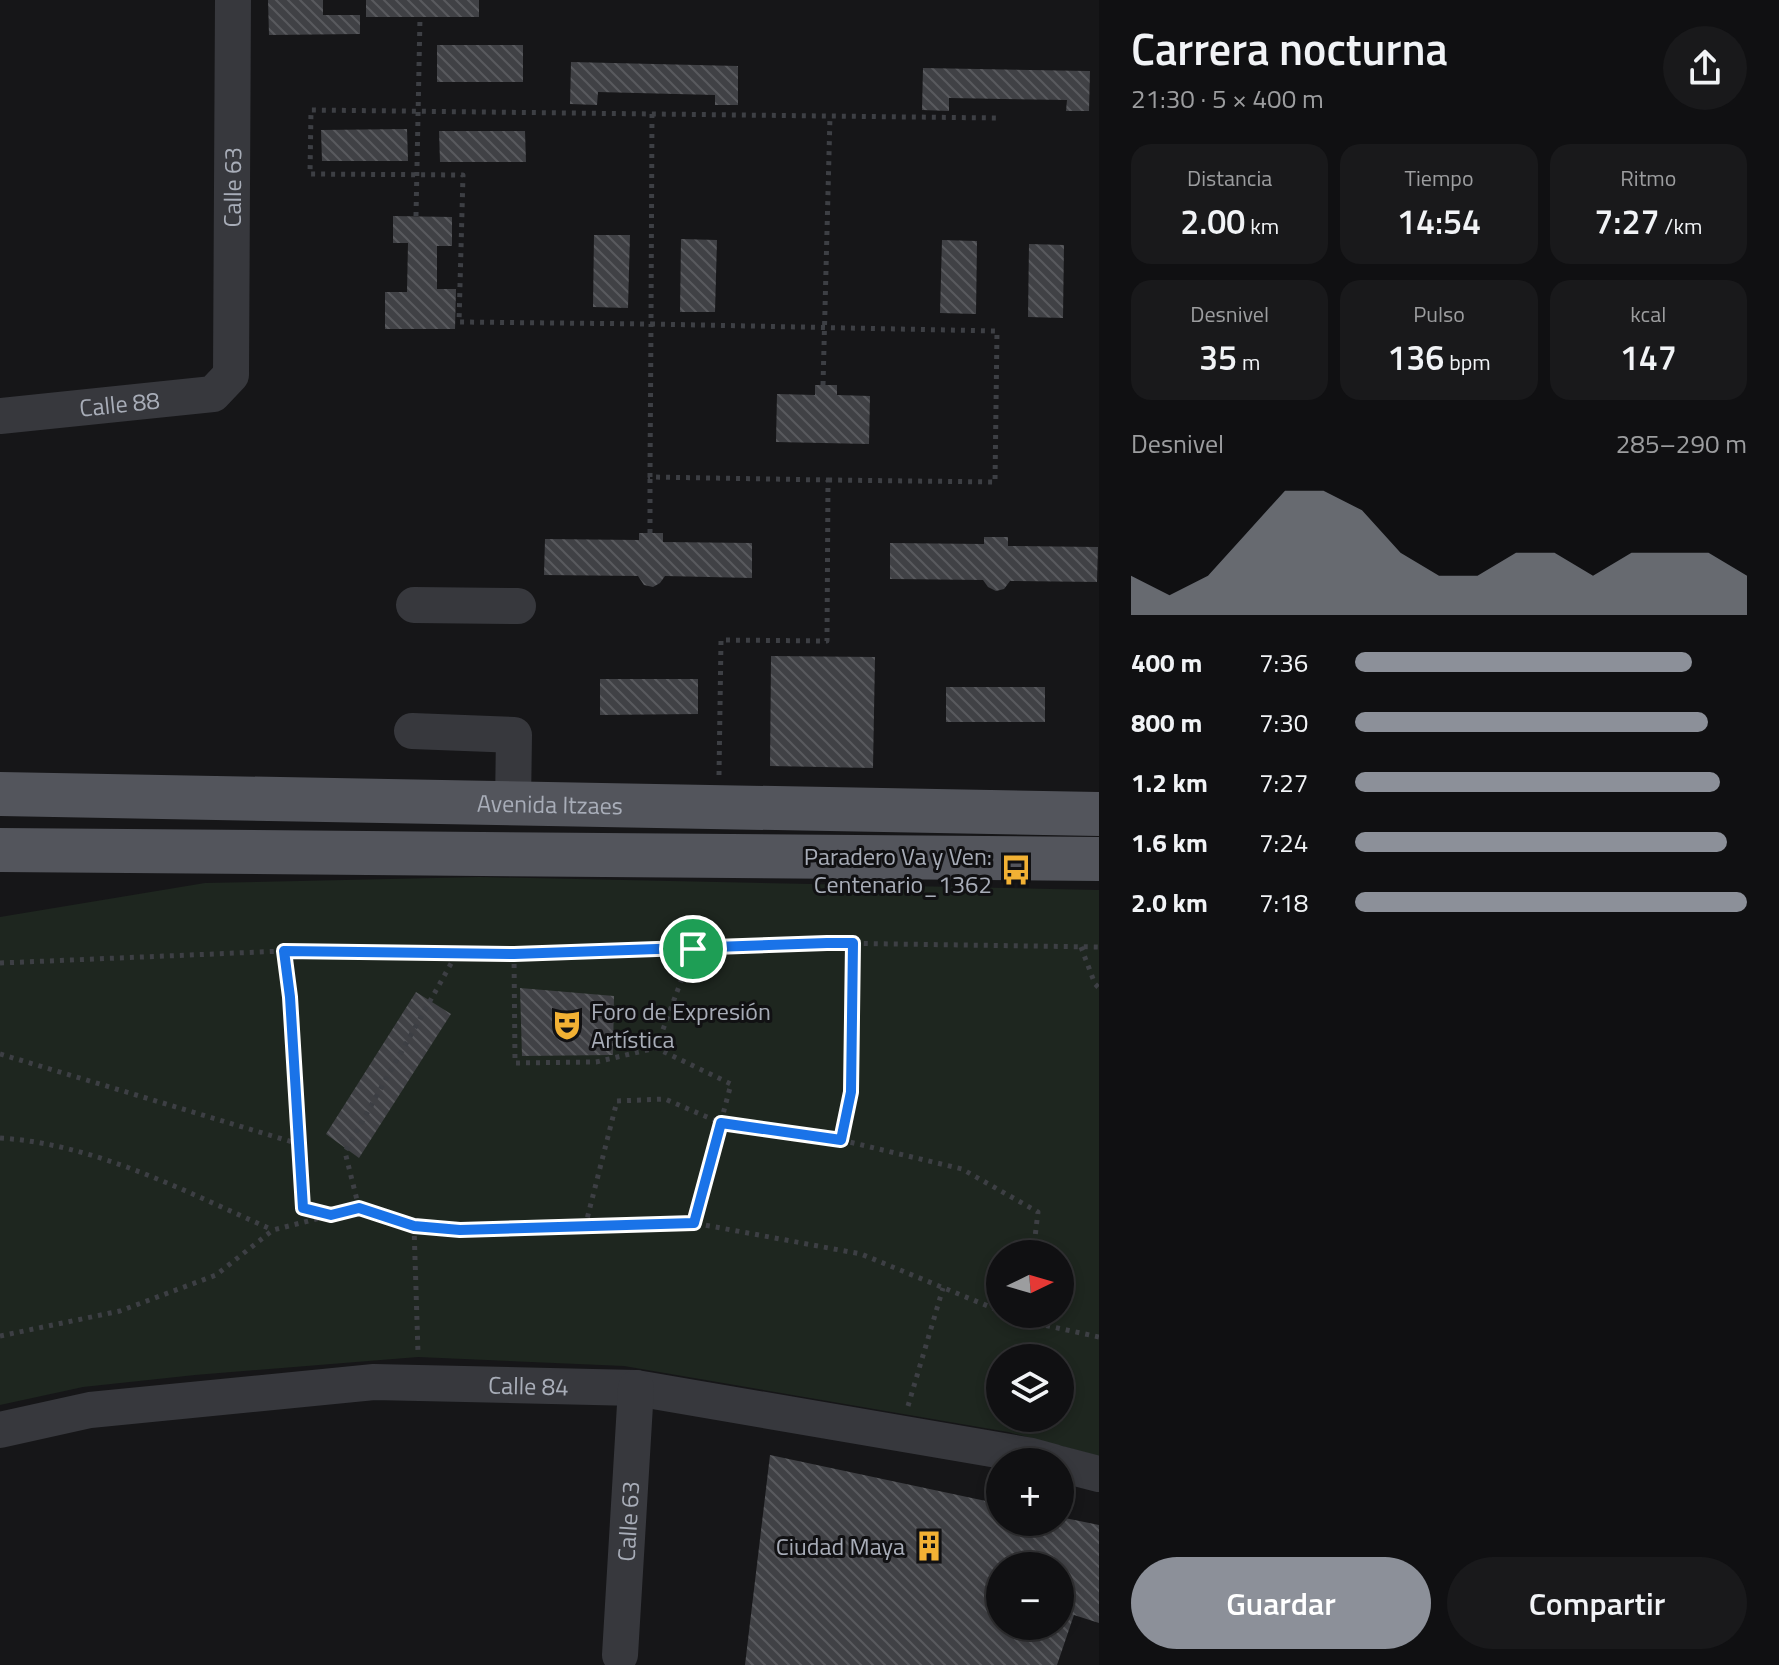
<!DOCTYPE html>
<html lang="es">
<meta charset="utf-8">
<style>
:root{--surface:#101012;--page:#19191b;--text:#f1f3f6;--muted:#9c9d9f;--line:#303032;--accent:#8c9099}
body{margin:0;font-family:"Titillium Web",sans-serif;background:var(--page);color:var(--text);height:100vh;display:flex;flex-direction:column;font-size:30px;white-space:nowrap}
*{box-sizing:border-box;margin:0}
p{font-size:26px;color:var(--muted)}
.icon{flex:none;width:44px;height:44px;fill:none;stroke:currentColor;stroke-width:2;stroke-linecap:round;stroke-linejoin:round}
.map{position:relative;flex:1;overflow:hidden}
.side{display:flex;flex-direction:column;background:var(--surface);width:680px}
.side>*{flex:none}
.needle{width:52px;rotate:85deg}
.tools{position:absolute;left:986px;top:1240px;display:grid;gap:16px}
.tools a{display:grid;place-items:center;width:88px;height:88px;border-radius:50%;background:var(--surface);box-shadow:0 4px 12px #0003,0 0 0 2px var(--line);font-size:40px}
.pin{position:absolute;display:grid;place-items:center;width:68px;height:68px;color:#fff;margin:-34px;border:4px solid #fff;border-radius:50%;box-shadow:0 2px 8px #0007}
.round{display:grid;place-items:center;flex:none;width:84px;height:84px;border-radius:42px;background:var(--page)}
.summary{display:flex;align-items:center;justify-content:space-between;height:136px;padding:0 32px}
h1{font-size:44px;font-weight:600;line-height:60px}
.figures{display:grid;grid-template-columns:repeat(3,1fr);gap:12px;height:136px;padding:8px 32px}
.figures div{display:grid;align-content:center;border-radius:20px;background:var(--page);text-align:center}
.figures b{font-size:34px;font-weight:600}
.figures small{font-size:22px;font-weight:400}
.figures p{font-size:22px}
.chart{height:224px;padding:16px 32px}
.chart p{display:flex;justify-content:space-between}
.chart svg{width:100%;height:144px;margin-top:8px;fill:var(--accent);opacity:.7}
.button{display:flex;gap:16px;margin-top:auto;padding:16px 32px}
.button a{flex:1;height:92px;border-radius:48px;background:var(--accent);color:#fff;font-size:32px;font-weight:600;line-height:92px;text-align:center}
.button a+a{background:var(--page);color:var(--text)}
ul{padding:0 32px;list-style:none;font-size:26px}
li{display:grid;grid-template-columns:128px 96px 1fr;align-items:center;height:60px}
li i{height:20px;border-radius:10px;background:var(--accent)}
main{display:flex;flex:1;min-height:0}
.map>svg:first-child{display:block}
.park{fill:#1e261f;fill-rule:evenodd}
.building{fill:url(#building-back-hatch);fill-rule:evenodd}
.lines{fill:none;stroke-linecap:round;stroke-linejoin:round}
.path{stroke:#3d3f44;stroke-width:5;stroke-dasharray:4 6;stroke-linecap:butt}
.minor{stroke:#37383d;stroke-width:36}
.major{stroke:#53555c;stroke-width:44}
.route-casing{stroke:#fff;stroke-width:16}
.route{stroke:#1a73e8;stroke-width:10}
.labels{text-anchor:middle;dominant-baseline:central;stroke-width:6;stroke-linejoin:round;paint-order:stroke}
.street-label{font-size:24px;fill:#a8adb8;stroke:#111113}
.poi-label{font-size:24px;fill:#a8adb8;stroke:#111113;text-anchor:end}
</style>
<main>
<div class="map">
<svg width="1099" height="1665" viewBox="0 0 1099 1665">
<defs>
<pattern id="building-back-hatch" width="6" height="6" patternUnits="userSpaceOnUse" patternTransform="scale(2)"><rect width="6" height="6" fill="#404145"/><path d="M-1 5l2 2M0 0l6 6M5-1l2 2" fill="none" stroke="#595a5e"/></pattern>
</defs>
<rect width="100%" height="100%" fill="#161618"/>
<path class="park" d="M480,877l619,13v566l-91,-24 -384,-66 -206,-9 -223,18 -112,12 -83,18v-488l205,-34zM1000,1254h60v60h-60zM1000,1358h60v60h-60z"/>
<path class="building" d="M268,0h55v15h37v19l-91,1z
M366,0h113v17h-113z
M437,45h86v37h-86z
M571,62l167,4v39h-23v-10l-117,-3 -1,13 -27,-1z
M923,68l167,3 -1,40h-23l1,-11 -118,-2v13l-27,-1z
M407,129l1,32h-86l-1,-31z
M439,131h86l1,31h-86z
M393,216l59,1v29h-15v43h19l-1,40h-70v-37h22l1,-49h-15z
M594,235h36l-2,73 -35,-1z
M681,239l36,1 -2,72h-35z
M942,240l35,1 -1,73 -36,-1z
M1029,244l35,1 -1,73 -35,-1z
M815,385h22v10l33,1 -1,48 -93,-2 1,-48 38,1z
M639,533h24v9l89,1v35l-87,-2 -5,7 -7,4 -9,-2 -6,-9 -94,-1 1,-36 94,1z
M984,537h24v9l90,1 -1,35 -87,-1 -6,8 -8,2 -8,-4 -5,-7 -93,-1v-36l94,1z
M771,656l104,1 -2,111 -103,-2z
M600,679h98v35l-98,1z
M946,687h99v35h-99z
M520,988l94,8 -1,59 -91,1z
M416,992l35,22 -92,144 -33,-24z
M770,1455l230,49v18h60v-5l39,8v98l-25,-8 -17,50h-312zM1000,1566h60v60h-60z"/>
<g class="lines">
<path class="path" d="M652,114l-1,210 346,7 -2,151 -167,-2
M416,216l4,-199
M823,385l7,-269
M650,533v-56
M719,775l2,-135 106,1 1,-161 -178,-3 1,-153 -192,-2 4,-147 -153,-1 1,-64 687,8
M1081,947l14,37 4,4
M284,951l230,3 313,-11 272,4
M514,954l1,109 81,-1 60,-14 75,36 -37,139
M0,963l284,-12 6,46 13,211 28,7 28,-7 55,18 46,4 234,-7 167,31 139,57
M656,1048l37,-99
M0,1054l299,90
M0,1138c96,6 186,54 273,92
M841,1140l10,-48 2,-149
M359,1208l-14,-56 112,-199
M414,1226l4,127
M585,1227l32,-126 48,-2 56,24 120,17 121,29 76,43 -5,42
M1008,1314l17,7 74,16
M0,1336l120,-25 96,-36 57,-45 55,-14
M908,1406l35,-118"/>
<g class="minor">
<path id="s1" d="M0,416l213,-22 18,-19 2,-375"/>
<path d="M414,605l104,1"/>
<path d="M412,731l102,4 -1,69"/>
<path id="s2" d="M0,1430l90,-20 284,-28 262,6 396,68 22,6"/>
<path d="M1060,1464l39,10"/>
<path id="s3" d="M620,1655l16,-267"/>
</g>
<g class="major">
<path id="s4" d="M0,794l1099,20"/>
<path d="M0,850l1099,9"/>
</g>
</g>
<g class="lines">
<g class="route-casing">
<path id="route" d="M827,943h26l-2,149 -10,48 -120,-17 -27,100 -234,7 -46,-4 -55,-18 -28,7 -28,-7 -13,-211 -6,-46 230,3z"/>
</g>
<use href="#route" class="route"/>
</g>
<defs>
<g id="bus-bare" transform="scale(2.4)"><path d="M-5-6H5V4H4V6H2V4H-2V6H-4V4H-5ZM-3.5-4V0h7V-4ZM-3.5 1.2v1.5H-2V1.2ZM2 1.2v1.5H3.5V1.2Z" fill="#f2b134" stroke="#111113" stroke-width="2.5" paint-order="stroke"/></g>
<g id="theatre-bare" transform="scale(2.4)"><path d="M-5-5.5Q0-4 5-5.5V0Q5 5 0 6Q-5 5-5 0ZM-3.3-2.5H-1v1.5H-3.3ZM1-2.5H3.3v1.5H1ZM-2.8 1Q0 5.5 2.8 1Z" fill="#f2b134" stroke="#111113" stroke-width="2.5" paint-order="stroke"/></g>
<g id="building-bare" transform="scale(2.4)"><path d="M-4-6H4V6H1V3H-1V6H-4ZM-2.5-4.3h1.7v1.8h-1.7ZM.8-4.3h1.7v1.8H.8ZM-2.5-1h1.7V.8h-1.7ZM.8-1h1.7V.8H.8Z" fill="#f2b134" stroke="#111113" stroke-width="2.5" paint-order="stroke"/></g>
</defs>
<g fill-rule="evenodd">
<use href="#bus-bare" x="1016" y="870"/>
<use href="#theatre-bare" x="567" y="1025"/>
<use href="#building-bare" x="929" y="1546"/>
</g>
<g class="labels">
<g class="street-label">
<text stroke="none"><textPath href="#s1" startOffset="428">Calle 63</textPath></text>
<text stroke="none"><textPath href="#s1" startOffset="120">Calle 88</textPath></text>
<text stroke="none"><textPath href="#s4" startOffset="550">Avenida Itzaes</textPath></text>
<text stroke="none"><textPath href="#s2" startOffset="532">Calle 84</textPath></text>
<text stroke="none"><textPath href="#s3" startOffset="134">Calle 63</textPath></text>
</g>
<g class="poi-label">
<text x="992" y="856">Paradero Va y Ven:<tspan x="992" dy="28">Centenario_1362</tspan></text>
<text x="591" y="1011" text-anchor="start">Foro de Expresión<tspan x="591" dy="28">Artística</tspan></text>
<text x="905" y="1546">Ciudad Maya</text>
</g>
</g>
</svg>
<div class="tools">
<a><svg class="needle" viewBox="-14 -14 28 28"><path d="M0-13l5 13h-10z" fill="#e53935"/><path d="M0 13l5-13h-10z" fill="#9c9d9f"/></svg></a>
<a><svg class="icon" aria-label="layers" viewBox="0 0 24 24"><path d="M12 4l9 5-9 5-9-5zM3 14l9 5 9-5"/></svg></a>
<a>+</a>
<a>−</a>
</div>
<div class="pin" style="left:693px;top:949px;background:#1e9e55"><svg class="icon" aria-label="arrive" viewBox="0 0 24 24"><path d="M6 21V4h12l-3 4 3 4H6"/></svg></div>
</div>
<section class="side">
<div class="summary"><div><h1>Carrera nocturna</h1><p>21:30 · 5 × 400 m</p></div><a class="round"><svg class="icon" aria-label="share" viewBox="0 0 24 24"><path d="M12 15V3M7 8l5-5 5 5M5 13v7h14v-7"/></svg></a></div>
<div class="figures">
<div><p>Distancia</p><b>2.00<small> km</small></b></div>
<div><p>Tiempo</p><b>14:54</b></div>
<div><p>Ritmo</p><b>7:27<small> /km</small></b></div>
</div>
<div class="figures">
<div><p>Desnivel</p><b>35<small> m</small></b></div>
<div><p>Pulso</p><b>136<small> bpm</small></b></div>
<div><p>kcal</p><b>147</b></div>
</div>
<div class="chart"><p><span>Desnivel</span>285–290 m</p>
<svg viewBox="0 0 160 44" preserveAspectRatio="none"><path d="M0 44V32L10 38L20 32L30 19L40 6L50 6L60 12L70 25L80 32L90 32L100 25L110 25L120 32L130 25L140 25L150 25L160 32V44z"/></svg>
</div>
<ul>
<li><b>400 m</b>7:36<i style="width:86%"></i></li>
<li><b>800 m</b>7:30<i style="width:90%"></i></li>
<li><b>1.2 km</b>7:27<i style="width:93%"></i></li>
<li><b>1.6 km</b>7:24<i style="width:95%"></i></li>
<li><b>2.0 km</b>7:18<i style="width:100%"></i></li>
</ul>
<div class="button"><a>Guardar</a><a>Compartir</a></div>
</section>
</main>
